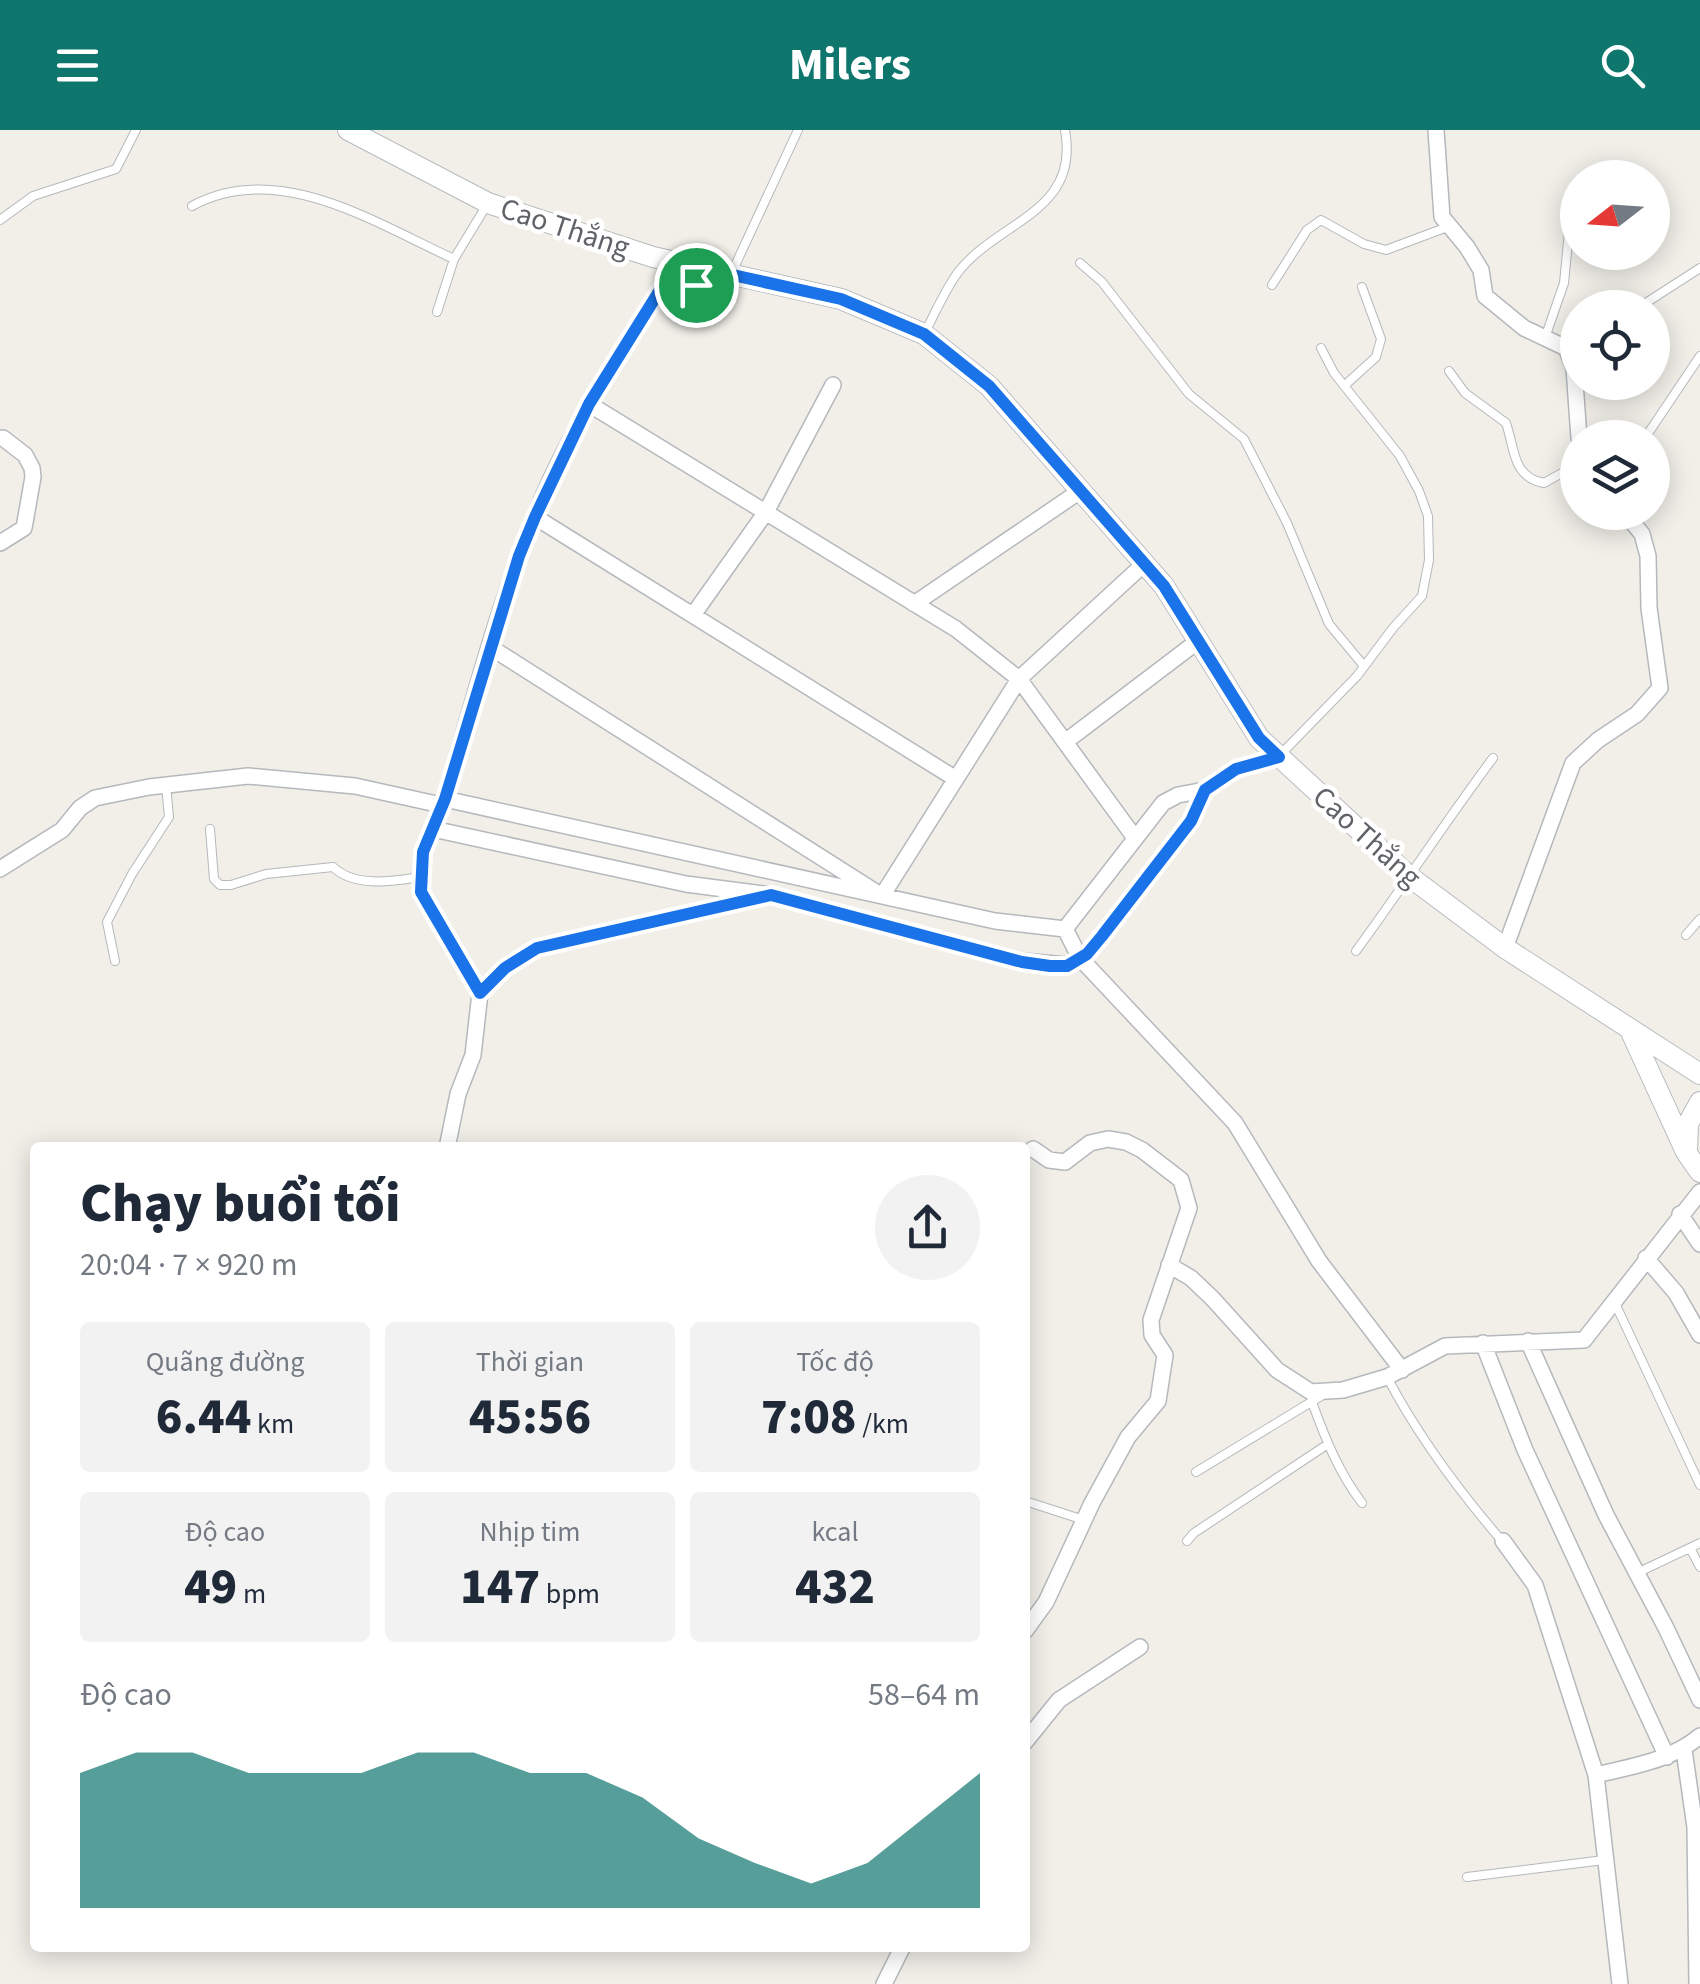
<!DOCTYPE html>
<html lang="vi">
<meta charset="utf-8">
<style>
:root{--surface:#fff;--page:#f2f2f3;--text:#1f2937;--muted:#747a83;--accent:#0f766e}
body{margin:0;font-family:"Source Sans 3",sans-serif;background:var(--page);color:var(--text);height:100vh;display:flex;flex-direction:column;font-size:38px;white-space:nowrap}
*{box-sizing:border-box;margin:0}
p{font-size:32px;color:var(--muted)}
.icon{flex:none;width:55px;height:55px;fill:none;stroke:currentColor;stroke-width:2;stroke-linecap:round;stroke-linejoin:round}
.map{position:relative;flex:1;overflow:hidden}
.panel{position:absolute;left:30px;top:1012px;width:1000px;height:810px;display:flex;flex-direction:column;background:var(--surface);border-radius:10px;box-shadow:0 5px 25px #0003}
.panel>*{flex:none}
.needle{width:65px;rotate:253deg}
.fabs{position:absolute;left:1560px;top:30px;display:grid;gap:20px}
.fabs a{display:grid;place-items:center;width:110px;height:110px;border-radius:50%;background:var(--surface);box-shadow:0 5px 25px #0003;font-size:50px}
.pin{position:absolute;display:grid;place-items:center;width:85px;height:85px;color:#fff;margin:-42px;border:5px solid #fff;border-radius:50%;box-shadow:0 2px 10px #0007}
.round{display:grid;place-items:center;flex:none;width:105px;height:105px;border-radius:52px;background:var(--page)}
.head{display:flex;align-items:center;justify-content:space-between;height:170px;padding:0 50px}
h1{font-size:55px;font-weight:800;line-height:75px}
.metrics{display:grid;grid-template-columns:repeat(3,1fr);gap:15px;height:170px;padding:10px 50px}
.metrics div{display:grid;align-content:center;border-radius:10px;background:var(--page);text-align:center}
.metrics b{font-size:50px;font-weight:800}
.metrics small{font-size:28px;font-weight:400}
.metrics p{font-size:28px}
.chart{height:280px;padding:20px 50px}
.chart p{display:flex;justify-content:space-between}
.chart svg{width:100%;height:180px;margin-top:10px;fill:var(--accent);opacity:.7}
header{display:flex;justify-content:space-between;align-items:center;height:130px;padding:0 50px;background:var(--accent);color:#fff;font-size:45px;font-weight:800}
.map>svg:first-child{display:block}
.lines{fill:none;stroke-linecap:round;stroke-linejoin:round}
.lane-casing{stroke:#b5b8bc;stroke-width:10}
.street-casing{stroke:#b5b8bc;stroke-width:18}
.secondary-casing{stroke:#b6babf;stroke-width:22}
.lane{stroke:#fff;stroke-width:8}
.street{stroke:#fff;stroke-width:15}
.secondary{stroke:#fff;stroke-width:20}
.route-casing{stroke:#fff;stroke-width:20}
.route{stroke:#1a73e8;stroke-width:12}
.labels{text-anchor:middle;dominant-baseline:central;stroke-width:9;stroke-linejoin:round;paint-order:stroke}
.street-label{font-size:30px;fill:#5f6368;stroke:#fff}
</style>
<header><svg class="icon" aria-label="menu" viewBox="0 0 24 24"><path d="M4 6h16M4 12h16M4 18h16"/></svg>Milers<svg class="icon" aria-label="search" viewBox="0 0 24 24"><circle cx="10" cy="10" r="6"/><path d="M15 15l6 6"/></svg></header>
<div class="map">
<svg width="1700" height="1854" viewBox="0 0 1700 1854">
<rect width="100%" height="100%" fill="#f1efe8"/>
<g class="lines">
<g class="lane-casing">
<path id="lane" d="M192,76c86,-47 183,17 262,53
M0,90l33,-24 83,-27 20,-39
M1080,133l22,19 87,112 55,45 43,84 42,101 35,42
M733,140l65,-140
M1272,155l35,-55 14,-10 43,24 22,6 64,-24
M1638,178l62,-40
M437,182l17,-53 34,-56
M924,204c11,-20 21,-45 35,-63 41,-51 121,-59 106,-141
M1545,208l19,-55 7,-72
M1449,241l16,22 41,30c9,26 6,54 38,60l34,-19
M1344,256l32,-29 5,-18 -19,-52
M1645,308l55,-82
M1282,623l75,-77 36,-48 29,-32 7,-36 -1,-44 -9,-25 -19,-35 -66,-83 -13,-25
M210,699l4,50 6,6h11l35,-11 67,-7c22,21 61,14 87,10
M1686,805l14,-16
M1356,821c47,-64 90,-130 137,-193
M115,831l-8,-39 25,-48 37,-57 -3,-32
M1614,1171l86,184
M1387,1247c31,59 72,114 115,164
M1312,1272c13,36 27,71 50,101
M1196,1342l125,-76
M1025,1371l59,19
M1187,1411l7,-8 134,-89
M1690,1418l10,19
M1637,1443l63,-30
M1467,1747l137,-17"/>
</g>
<g class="street-casing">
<path id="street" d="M1436,0l6,87 25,30 14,23 4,26 39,32 42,20 8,20 5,70
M589,274l367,225 63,50 116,159
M535,387l421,262
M0,413l24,-15 9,-51 -1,-9 -7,-13 -22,-17
M914,474l166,-113
M693,485l73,-103 67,-127
M490,517l392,249 137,-217 125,-115
M1065,612l133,-101
M445,669l550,122 70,8 98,-126 15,-8 27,-5
M433,699l253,55 85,11 251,66 45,4 20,-11 15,-18 89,-115 14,-31 31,-21 43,-12
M0,739l62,-39 18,-22 15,-10 54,-11 99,-11 107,10 86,19
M1065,799l15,29 155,165 84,138 83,109
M1505,818l68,-185 25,-23 39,-26 23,-26 -11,-80 -1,-52 -6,-22 -18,-22
M480,863l25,-25 32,-20 220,-50
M447,1018l11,-54 15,-39 7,-62 -59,-101 2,-40 22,-53c31,-107 59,-217 105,-318 31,-67 72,-129 110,-192l19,-6 17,2 14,-15
M1680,1084l20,30
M1646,1128l30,35 24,42
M1169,1135l22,13 22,21 64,71 34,22 32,-2 44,-13 58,-31 139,-6 116,-148
M1528,1211l78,174 60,113 34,72
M1483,1213l42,107 142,307
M1503,1411l32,44 61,190 24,209
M1025,1501l21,-29 46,-99 36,-66 30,-36 7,-46 -13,-20 -1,-15 38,-112 -8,-28 -39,-30 -16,-8 -18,-3 -18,4 -25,19 -16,-2 -16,-11
M1025,1612l34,-42 81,-53
M1684,1620l11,77 2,157
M1596,1645c37,-9 74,-14 104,-39
M884,1854l18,-36"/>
</g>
<g class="secondary-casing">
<path id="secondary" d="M348,0l140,73 165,54 188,42 83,35 65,52 175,200 95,152 151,139 95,71 195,126
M1632,904l54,118 14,20
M1687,1020l1,-26 12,-22"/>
</g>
<use href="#lane" class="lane"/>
<use href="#street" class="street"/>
<use href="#secondary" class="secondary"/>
</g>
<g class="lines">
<g class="route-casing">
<path id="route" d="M710,140l131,29 83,35 65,52 175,200 95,152 20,19 -43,12 -31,21 -14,31 -89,115 -15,18 -20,12h-17l-28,-4 -251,-67 -234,53 -32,20 -25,25 -59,-101 2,-40 22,-53 74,-243 16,-39 54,-113 71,-114 19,-7 17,2z"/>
</g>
<use href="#route" class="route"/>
</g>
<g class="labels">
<g class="street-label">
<text transform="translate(565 98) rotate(18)">Cao Thắng</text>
<text transform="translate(1367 707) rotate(42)">Cao Thắng</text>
</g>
</g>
</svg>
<div class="fabs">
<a><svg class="needle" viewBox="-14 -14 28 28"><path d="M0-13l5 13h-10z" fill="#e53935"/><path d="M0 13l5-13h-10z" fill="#747a83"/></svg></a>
<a><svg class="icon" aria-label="locate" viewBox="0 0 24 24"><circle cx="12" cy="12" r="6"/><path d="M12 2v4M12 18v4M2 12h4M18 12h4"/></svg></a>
<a><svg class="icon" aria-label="layers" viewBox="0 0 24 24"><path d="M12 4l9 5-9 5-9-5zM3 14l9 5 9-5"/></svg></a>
</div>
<div class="pin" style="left:696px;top:155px;background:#1e9e55"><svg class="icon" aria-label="arrive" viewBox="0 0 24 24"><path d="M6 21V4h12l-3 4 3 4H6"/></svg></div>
<section class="panel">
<div class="head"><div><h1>Chạy buổi tối</h1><p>20:04 · 7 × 920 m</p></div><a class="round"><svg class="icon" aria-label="share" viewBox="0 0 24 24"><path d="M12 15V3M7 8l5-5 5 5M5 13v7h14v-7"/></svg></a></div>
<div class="metrics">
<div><p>Quãng đường</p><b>6.44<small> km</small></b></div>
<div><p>Thời gian</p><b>45:56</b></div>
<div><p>Tốc độ</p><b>7:08<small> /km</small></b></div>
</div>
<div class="metrics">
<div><p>Độ cao</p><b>49<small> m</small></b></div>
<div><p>Nhịp tim</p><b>147<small> bpm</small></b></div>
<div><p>kcal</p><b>432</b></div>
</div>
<div class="chart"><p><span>Độ cao</span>58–64 m</p>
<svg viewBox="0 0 160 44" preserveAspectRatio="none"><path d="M0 44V11L10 6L20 6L30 11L40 11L50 11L60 6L70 6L80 11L90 11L100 17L110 27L120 33L130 38L140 33L150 22L160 11V44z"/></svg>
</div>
</section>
</div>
